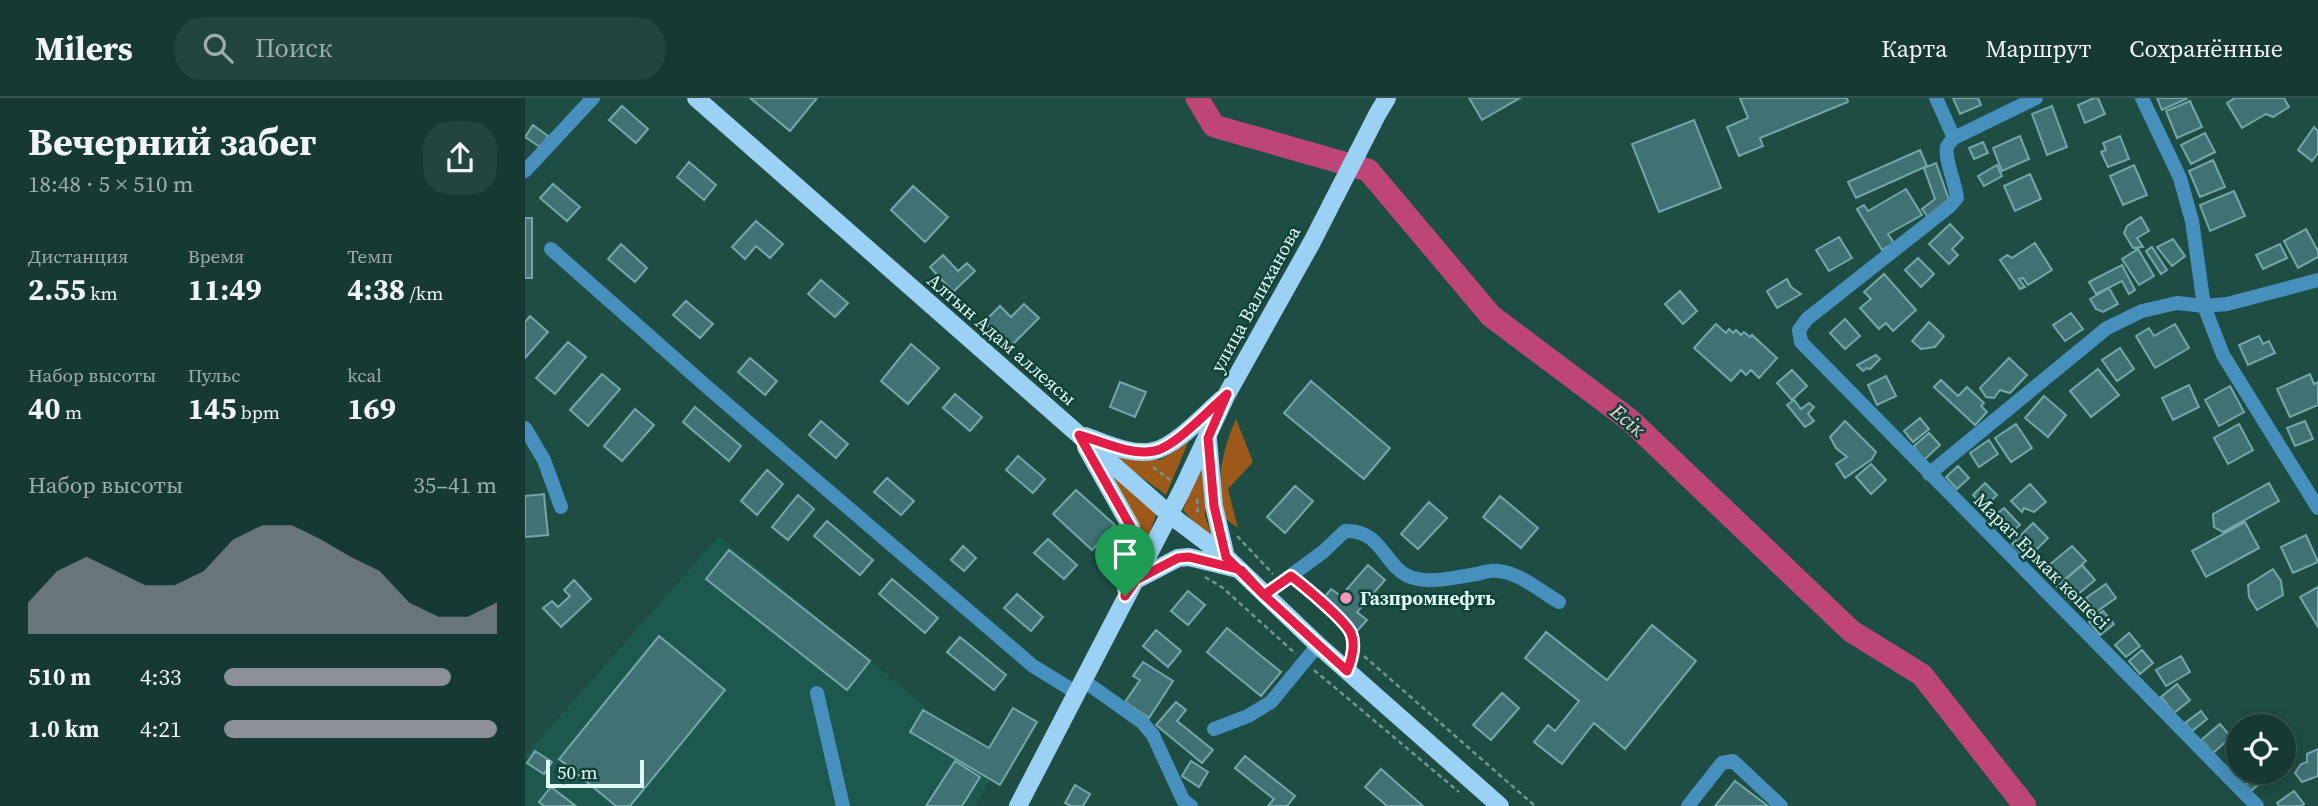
<!DOCTYPE html>
<html lang="ru">
<meta charset="utf-8">
<style>
:root{--surface:#163a33;--page:#23453f;--text:#f1f3f6;--muted:#9eadac;--line:#35544e;--accent:#8c9099}
body{margin:0;font-family:"Source Serif 4",serif;background:var(--page);color:var(--text);height:100vh;display:flex;flex-direction:column;font-size:26px;white-space:nowrap}
*{box-sizing:border-box;margin:0}
p{font-size:23px;color:var(--muted)}
.icon{flex:none;width:38px;height:38px;fill:none;stroke:currentColor;stroke-width:2;stroke-linecap:round;stroke-linejoin:round}
.map{position:relative;flex:1;overflow:hidden}
.panel{display:flex;flex-direction:column;background:var(--surface);width:525px}
.panel>*{flex:none}
.buttons{position:absolute;left:1701px;top:616px;display:grid;gap:14px}
.buttons a{display:grid;place-items:center;width:70px;height:70px;border-radius:50%;background:var(--surface);box-shadow:0 4px 18px #0003,0 0 0 2px var(--line);font-size:35px}
.scale{position:absolute;left:21px;bottom:18px;width:98px;box-sizing:border-box;padding-left:7px;border:4px solid #e0f8f2;border-top:0;font-size:19px;line-height:24px;white-space:nowrap;color:#e0f8f2;-webkit-text-stroke:5px #114239;paint-order:stroke}
.pin{position:absolute;display:grid;place-items:center;width:60px;height:60px;color:#fff;margin:-72px -30px;border-radius:50% 50% 50% 0;rotate:-45deg;box-shadow:0 0 7px #0007}
.pin .icon{rotate:45deg}
.round{display:grid;place-items:center;flex:none;width:74px;height:74px;border-radius:28px;background:var(--page)}
.head{display:flex;align-items:center;justify-content:space-between;height:119px;padding:0 28px}
h1{font-size:38px;font-weight:700;line-height:52px}
.metrics{display:grid;grid-template-columns:repeat(3,1fr);gap:10px;height:119px;padding:7px 28px}
.metrics div{display:grid;align-content:center}
.metrics b{font-size:30px;font-weight:700}
.metrics small{font-size:19px;font-weight:400}
.metrics p{font-size:19px}
.chart{height:196px;padding:14px 28px}
.chart p{display:flex;justify-content:space-between}
.chart svg{width:100%;height:126px;margin-top:7px;fill:var(--accent);opacity:.7}
ul{padding:0 28px;list-style:none;font-size:23px}
li{display:grid;grid-template-columns:112px 84px 1fr;align-items:center;height:52px}
li i{height:18px;border-radius:9px;background:var(--accent)}
header{display:flex;align-items:center;gap:42px;box-sizing:border-box;height:98px;padding:0 35px;background:var(--surface);border-bottom:2px solid var(--line)}
header strong{font-size:33px}
nav{display:flex;gap:38px;margin-inline-start:auto;font-size:24px}
.search{width:490px;height:63px;background:var(--page);display:flex;align-items:center;gap:18px;box-sizing:border-box;padding:0 24px;border-radius:28px;color:var(--muted);font-size:26px}
main{display:flex;flex:1;min-height:0}
.map>svg:first-child{display:block}
.built{fill:#1c584d}
.green{fill:#9d5919}
.lines{fill:none;stroke-linecap:round;stroke-linejoin:round}
.river{stroke:#be4677;stroke-width:23}
.building{fill:#407273;stroke:#74a7a8;stroke-width:2}
.path{stroke:#72978f;stroke-width:2.5;stroke-dasharray:5 3.5;stroke-linecap:butt}
.minor{stroke:#478fbc;stroke-width:14}
.major{stroke:#9bd1f5;stroke-width:18}
.route-casing{stroke:#fff;stroke-width:14}
.route{stroke:#e11d48;stroke-width:9}
.poi-dot{fill:#f09ab7;stroke:#114239;stroke-width:2.5}
.labels{text-anchor:middle;dominant-baseline:central;stroke-width:5;stroke-linejoin:round;paint-order:stroke}
.street-label{font-size:19px;fill:#e0f8f2;stroke:#114239}
.poi-label{font-size:19px;font-weight:bold;fill:#e0f8f2;stroke:#114239;text-anchor:start}
.water-label{font-size:21px;font-style:italic;fill:#eecdd7;stroke:#114239}
</style>
<header>
<strong>Milers</strong>
<div class="search"><svg class="icon" aria-label="search" viewBox="0 0 24 24"><circle cx="10" cy="10" r="6"/><path d="M15 15l6 6"/></svg>Поиск</div>
<nav><a>Карта</a><a>Маршрут</a><a>Сохранённые</a></nav>
</header>
<main>
<section class="panel">
<div class="head"><div><h1>Вечерний забег</h1><p>18:48 · 5 × 510 m</p></div><a class="round"><svg class="icon" aria-label="share" viewBox="0 0 24 24"><path d="M12 15V3M7 8l5-5 5 5M5 13v7h14v-7"/></svg></a></div>
<div class="metrics">
<div><p>Дистанция</p><b>2.55<small> km</small></b></div>
<div><p>Время</p><b>11:49</b></div>
<div><p>Темп</p><b>4:38<small> /km</small></b></div>
</div>
<div class="metrics">
<div><p>Набор высоты</p><b>40<small> m</small></b></div>
<div><p>Пульс</p><b>145<small> bpm</small></b></div>
<div><p>kcal</p><b>169</b></div>
</div>
<div class="chart"><p><span>Набор высоты</span>35–41 m</p>
<svg viewBox="0 0 160 44" preserveAspectRatio="none"><path d="M0 44V33L10 22L20 17L30 22L40 27L50 27L60 22L70 11L80 6L90 6L100 11L110 17L120 22L130 33L140 38L150 38L160 33V44z"/></svg>
</div>
<ul>
<li><b>510 m</b>4:33<i style="width:83%"></i></li>
<li><b>1.0 km</b>4:21<i style="width:100%"></i></li>
</ul>
</section>
<div class="map">
<svg width="1793" height="708" viewBox="0 0 1793 708">
<rect width="100%" height="100%" fill="#1e4d44"/>
<path class="built" d="M194,438l278,230 -21,40h-451v-50z"/>
<path class="green" d="M711,321l17,43 -25,27 10,39 -18,-13c-2,-36 1,-62 16,-96z
M667,335l-26,62 -63,-46 57,11 16,-10z
M682,352l-2,66 11,30 -33,-36z
M588,377l44,38 -20,53 -14,-67z"/>
<g class="lines">
<path class="river" d="M672,0l17,28 154,44 123,146 140,105 220,210 71,44 103,131"/>
</g>
<path class="building" d="M225,0h67l-27,33z
M944,0h51l-38,22z
M1215,0h107l1,4 -88,36 3,8 -24,10 -12,-29 21,-9z
M1428,0h25l3,7 -21,9z
M1569,0h4l7,16 -20,9 -7,-18z
M1632,0h31l-26,12z
M1710,0h49l5,9 -16,10 -7,-3 -24,14 -15,-25z
M1665,3l12,26 -25,11 -11,-27z
M97,8l26,23 -12,14 -27,-23z
M1527,8l15,41 -20,8 -15,-41z
M1169,22l27,68 -62,24 -27,-68z
M8,27l15,11 -8,11 -15,-10z
M1789,29l4,4v22l-6,8 -14,-11z
M1680,35l10,19 -24,12 -10,-19z
M1495,38l9,23 -27,12 -9,-23z
M1595,38l9,23 -21,8 -7,-15 5,-2 -3,-7z
M1458,44l5,11 -14,6 -5,-11z
M1395,52l7,16 -71,32 -8,-16z
M1688,62l12,27 -25,10 -11,-26z
M164,64l27,23 -12,15 -27,-23z
M1411,65l13,37 -21,17 -6,-8 13,-10 -11,-31z
M1472,67l5,11 -18,10 -6,-10z
M1609,67l13,30 -24,10 -13,-29z
M1505,76l11,25 -26,12 -11,-25z
M28,86l27,23 -13,14 -27,-23z
M388,88l35,31 -23,25 -34,-32z
M1381,91l16,26 -34,19 6,9 -12,7 -25,-41 7,-4 4,6z
M1709,93l11,25 -35,15 -10,-26z
M1616,119l8,14 -12,7 6,9 -10,1 -9,-15 3,-7z
M0,120h7v60h-7z
M231,123l27,23 -13,14 -14,-12 -11,13 -13,-12z
M1425,126l13,14 -11,11 6,6 -9,9 -20,-20z
M1781,131l12,22v6l-20,11 -14,-27z
M1314,139l13,21 -23,13 -13,-21z
M1648,141l12,17 -13,10 -15,-19z
M1510,145l17,27 -24,15 -5,-7 -4,1 6,8 -5,2 -20,-29 7,-5 5,3z
M96,146l26,24 -12,14 -27,-23z
M1755,146l7,14 -24,11 -7,-14z
M1627,149l15,23 -6,4 -15,-23z
M1613,151l16,27 -15,9 -17,-26z
M418,157l15,16 9,-8 8,8 -22,21 -23,-25z
M1393,160l16,16 -13,13 -16,-17z
M1597,167l13,25 -6,4 -7,-13 -26,13 -7,-12z
M1359,176l32,36 -23,21 -7,-8 -7,6 -19,-21 11,-9 -7,-7z
M1262,181l4,8 10,7 -24,14 -10,-17z
M296,182l27,23 -13,14 -27,-23z
M1584,190l9,16 -15,8 -7,-3 -6,-10z
M1155,193l17,20 -14,13 -18,-20z
M161,203l27,23 -13,14 -27,-23z
M499,206l15,14 -29,29 -26,-25 16,-16 11,11z
M1546,215l12,16 -18,12 -12,-16z
M5,218l18,16 -23,26v-36z
M1320,221l15,17 -15,13 -15,-16z
M1404,224l15,14 -9,11 -14,2 -9,-8z
M1191,226l10,9 3,-4 4,4 3,-3 5,5 3,-3 6,5 2,-2 25,23 -18,20 -8,-8 -5,5 -5,-5 -10,11 -37,-33z
M1650,226l14,24 -34,20 -19,-32 13,-8 5,8z
M1734,238l4,8 6,-3 6,12 -27,12 -9,-20z
M43,244l18,15 -31,37 -19,-16z
M386,246l28,24 -31,36 -27,-23z
M1595,250l14,21 -17,12 -15,-21z
M1351,257l4,4 -10,10 -3,-1 -4,3 -6,-6z
M225,260l27,23 -12,14 -27,-23z
M1484,260l18,17 -17,18 -10,-3 -6,8 -8,-1 -6,-9z
M1573,271l21,26 -28,22 -21,-26z
M1267,272l15,16 -15,14 -15,-17z
M77,276l18,15 -32,37 -18,-16z
M1785,276l4,10 4,-2v23l-28,12 -13,-28z
M1361,278l10,20 -19,9 -9,-20z
M1416,282l17,16 9,-9 17,16 -3,3 6,6 -12,13 -41,-38z
M786,283l79,67 -26,31 -80,-66z
M595,284l26,10 -11,25 -25,-10z
M1664,287l10,22 -26,13 -11,-22z
M1705,288l14,26 -25,14 -14,-26z
M430,296l27,23 -12,14 -27,-23z
M1519,298l22,19 -18,22 -23,-19z
M1269,302l7,9 8,-6 5,4 -6,7 6,7 -9,6 -18,-22z
M170,309l46,39 -12,15 -46,-39z
M110,311l19,16 -32,36 -18,-15z
M1395,320l9,11 -16,13 -9,-11z
M296,323l27,23 -12,14 -27,-23z
M1320,323l31,31 -4,7 -27,19 -9,-14 11,-7 -11,-9 -6,-11z
M1780,323l8,18 -18,7 -8,-18z
M1491,326l16,24 -21,14 -16,-24z
M1714,326l14,26 -25,14 -14,-26z
M1404,335l11,12 -15,14 -7,-4 -4,-9z
M1464,342l9,14 -19,13 -9,-14z
M493,358l27,23 -12,14 -27,-23z
M1346,366l15,16 -15,14 -15,-17z
M1433,368l11,12 -12,11 -11,-12z
M242,372l16,14 -26,31 -16,-14z
M362,380l27,23 -13,14 -27,-23z
M1460,385l12,12 -13,12 -11,-12z
M1744,385l10,18 -56,31 -9,-5 -1,-13z
M1505,386l16,18 -12,10 -10,-4 -2,4 -11,-11z
M770,388l18,15 -28,32 -18,-16z
M551,392l39,35 -23,25 -39,-36z
M19,396l4,41 -23,2v-41z
M273,397l16,14 -26,31 -16,-13z
M975,398l38,32 -17,20 -38,-31z
M904,404l18,16 -29,31 -17,-15z
M1479,410l16,17 -12,10 -16,-17z
M302,423l46,39 -13,15 -46,-39z
M1720,424l14,26 -53,29 -14,-26z
M1508,425l15,15 -21,21 -15,-15z
M1781,437l12,27 -25,11 -12,-26z
M523,441l29,26 -13,14 -30,-26z
M438,448l13,12 -12,13 -13,-11z
M1547,448l14,15 -23,20 -14,-16z
M204,452l141,111 -23,29 -141,-111z
M843,467l17,15 -28,32 10,8 -10,11 -35,-31 9,-11 10,7z
M1557,467l13,15 -25,21 -13,-14z
M1748,471l8,12 2,14 -26,15 -8,-13 -1,-12z
M367,481l46,39 -13,15 -46,-39z
M49,482l17,19 -30,28 -18,-19 9,-7 6,6 12,-11 -6,-6z
M1581,486l10,14 -20,14 -10,-14z
M1793,489v40l-18,-30z
M663,493l17,14 -17,20 -17,-14z
M492,496l26,23 -12,14 -27,-23z
M1578,513l11,13 -14,11 -11,-13z
M1127,527l44,36 -71,88 -31,-26 -32,41 -28,-22 14,-17 7,6 24,-30 -54,-43 21,-26 61,48z
M702,530l54,44 -20,24 -54,-44z
M631,532l25,21 -13,16 -25,-21z
M1604,535l11,13 -14,11 -11,-12z
M134,538l66,54 -95,116h-14l-57,-47z
M435,539l46,38 -12,15 -47,-38z
M1617,552l11,13 -13,11 -11,-13z
M1656,558l9,16 -24,14 -10,-16z
M618,564l30,19 -24,37 -24,-16 15,-22 -7,-4z
M1652,586l13,16 -16,13 -13,-16z
M977,595l17,15 -28,32 -18,-15z
M651,604l10,8 -9,11 36,29 -11,13 -46,-38z
M488,610l24,14 -37,63 -90,-53 13,-22 66,38z
M1676,613l6,8 -15,12 -7,-8z
M1695,626l11,13 -18,16 -12,-13z
M1793,651v27l-16,6 -7,-9 6,-9 6,-2v-8z
M10,653l17,11 -8,12 -17,-11z
M720,658l50,40 -8,10h-19l6,-7 -39,-31z
M430,663l25,16 -18,29h-36z
M666,663l17,11 -9,15 -17,-11z
M856,671l42,37h-36l-22,-19z
M1728,674l18,1 -20,18 -6,-6 11,-10z
M1210,683l33,25h-53z
M550,687l15,9 -7,12h-12l-6,-3z
M26,689l25,19h-32l-5,-4z
M1769,693l10,13 -3,2h-22l-2,-3z"/>
<g class="lines">
<path class="path" d="M628,369l17,13
M672,401l1,17
M712,438l36,38
M680,479l18,11 73,66
M839,558l171,150
M789,572l145,122"/>
<path class="minor" d="M1411,0l18,40
M1511,0l-82,40c-3,3 -6,6 -7,9 -3,11 9,38 10,51l-7,8 -143,113 -8,11 2,12 456,464
M1617,0l38,80 12,43 12,85 19,49 95,153
M0,73l68,-73
M26,151l155,137 327,280 44,27
M0,330l19,32 17,47
M1404,376l178,-146 35,-17 35,-8 27,3 23,-2 91,-24
M766,478c13,10 54,43 60,57 5,12 1,26 -3,38
M739,497l59,-43 22,-21c37,-1 38,33 63,45 19,9 48,1 69,-2 6,-2 14,-4 21,-3 22,2 42,20 61,31
M559,583l58,41 11,13 30,65 8,6
M292,595l26,113
M689,631l34,-13 23,-14 47,-57
M1163,708l34,-43 11,-2 48,45"/>
<path class="major" d="M171,0l473,416 57,43 92,88 182,161
M560,338c20,7 47,20 68,15 22,-4 52,-37 69,-52
M683,341l6,67 12,51
M561,349l45,80 2,13 -7,49
M611,482l42,-22 11,-1 49,12
M493,708l164,-316 45,-96 85,-152 66,-129 9,-15"/>
</g>
<g class="lines">
<g class="route-casing">
<path id="route" d="M600,498l11,-16 42,-22 11,-1 52,13 23,25 83,76c5,-12 9,-26 4,-38 -6,-13 -47,-47 -60,-57l-27,19 -38,-38 -12,-51 -6,-68 19,-44c-17,15 -52,53 -73,57 -23,5 -53,-10 -75,-16l52,92 2,13 -8,56"/>
</g>
<use href="#route" class="route"/>
</g>
<circle class="poi-dot" cx="821" cy="500" r="7"/>
<g class="labels">
<g class="street-label">
<text transform="translate(730 201) rotate(-61)">улица Валиханова</text>
<text transform="translate(477 241) rotate(41)">Алтын Адам аллеясы</text>
<text transform="translate(1517 463) rotate(45)">Марат Ермак көшесі</text>
</g>
<g class="poi-label">
<text x="835" y="500">Газпромнефть</text>
</g>
<g class="water-label">
<text transform="translate(1103 322) rotate(40)">Есік</text>
</g>
</g>
</svg>
<div class="buttons">
<a><svg class="icon" aria-label="locate" viewBox="0 0 24 24"><circle cx="12" cy="12" r="6"/><path d="M12 2v4M12 18v4M2 12h4M18 12h4"/></svg></a>
</div>
<div class="scale">50 m</div>
<div class="pin" style="left:600px;top:498px;background:#1e9e55"><svg class="icon" aria-label="arrive" viewBox="0 0 24 24"><path d="M6 21V4h12l-3 4 3 4H6"/></svg></div>
</div>
</main>
